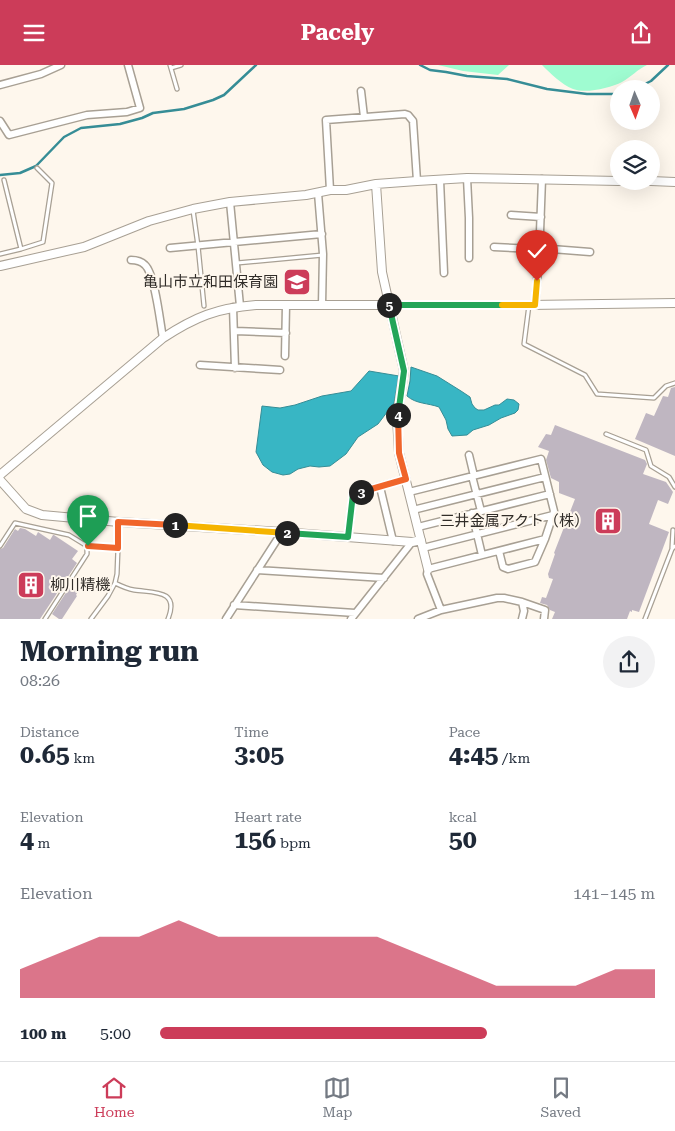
<!DOCTYPE html>
<meta charset="utf-8">
<style>
:root{--surface:#fff;--page:#f2f2f3;--text:#1f2937;--muted:#747a83;--line:#e0e1e3;--accent:#cc3c59}
body{margin:0;font-family:"Roboto Serif","Noto Sans JP",serif;background:var(--page);color:var(--text);height:100vh;display:flex;flex-direction:column;font-size:19px;white-space:nowrap}
*{box-sizing:border-box;margin:0}
p{font-size:16px;color:var(--muted)}
.icon{flex:none;width:28px;height:28px;fill:none;stroke:currentColor;stroke-width:2;stroke-linecap:round;stroke-linejoin:round}
.map{position:relative;height:554px;overflow:hidden}
.drawer{display:flex;flex-direction:column;background:var(--surface);flex:1}
.drawer>*{flex:none}
.needle{width:32px;rotate:178deg}
.controls{position:absolute;left:610px;top:15px;display:grid;gap:10px}
.controls a{display:grid;place-items:center;width:50px;height:50px;border-radius:50%;background:var(--surface);box-shadow:0 5px 20px #0002;font-size:25px}
.pin{position:absolute;display:grid;place-items:center;width:42px;height:42px;color:#fff;margin:-51px -21px;border-radius:50% 50% 50% 0;rotate:-45deg;box-shadow:0 0 5px #0007}
.pin .icon{rotate:45deg}
.km{position:absolute;width:25px;height:25px;margin:-12px;border-radius:50%;background:#222;color:#fff;font-size:14px;line-height:25px;text-align:center}
.round{display:grid;place-items:center;flex:none;width:52px;height:52px;border-radius:26px;background:var(--page)}
.headline{display:flex;align-items:center;justify-content:space-between;height:85px;padding:0 20px}
h1{font-size:28px;font-weight:700;line-height:38px}
.stats{display:grid;grid-template-columns:repeat(3,1fr);gap:8px;height:85px;padding:5px 20px}
.stats div{display:grid;align-content:center}
.stats b{font-size:25px;font-weight:700}
.stats small{font-size:14px;font-weight:400}
.stats p{font-size:14px}
.chart{height:140px;padding:10px 20px}
.chart p{display:flex;justify-content:space-between}
.chart svg{width:100%;height:90px;margin-top:5px;fill:var(--accent);opacity:.7}
ul{padding:0 20px;list-style:none;font-size:16px}
li{display:grid;grid-template-columns:80px 60px 1fr;align-items:center;height:38px}
li i{height:12px;border-radius:6px;background:var(--accent)}
header{display:flex;justify-content:space-between;align-items:center;height:65px;padding:0 20px;background:var(--accent);color:#fff;font-size:22px;font-weight:700}
.tab-bar{display:flex;justify-content:space-around;align-items:center;height:70px;border-top:1px solid var(--line);background:var(--surface);font-size:14px;color:var(--muted)}
.tab-bar a{display:grid;justify-items:center;gap:2px}
.tab-bar .active{color:var(--accent)}
.map>svg:first-child{display:block}
.green{fill:#9ffcd1}
.water{fill:#38b6c4;stroke:#368d96}
.lines{fill:none;stroke-linecap:round;stroke-linejoin:round}
.stream{stroke:#368d96;stroke-width:2.5}
.building{fill:#bfb6c1}
.service-casing{stroke:#a8a094;stroke-width:5.5}
.minor-casing{stroke:#a8a094;stroke-width:9}
.tertiary-casing{stroke:#a8a094;stroke-width:10}
.service{stroke:#fff;stroke-width:3}
.minor{stroke:#fff;stroke-width:6}
.tertiary{stroke:#fff;stroke-width:8}
.split-1-casing{stroke:#fff;stroke-width:10}
.split-2-casing{stroke:#fff;stroke-width:10}
.split-3-casing{stroke:#fff;stroke-width:10}
.split-4-casing{stroke:#fff;stroke-width:10}
.split-5-casing{stroke:#fff;stroke-width:10}
.split-6-casing{stroke:#fff;stroke-width:10}
.split-7-casing{stroke:#fff;stroke-width:10}
.split-1{stroke:#f0652b;stroke-width:6}
.split-2{stroke:#f5b400;stroke-width:6}
.split-3{stroke:#22a559;stroke-width:6}
.split-4{stroke:#f0652b;stroke-width:6}
.split-5{stroke:#22a559;stroke-width:6}
.split-6{stroke:#22a559;stroke-width:6}
.split-7{stroke:#f5b400;stroke-width:6}
.labels{text-anchor:middle;dominant-baseline:central;stroke-width:4;stroke-linejoin:round;paint-order:stroke}
.poi-label{font-size:15px;fill:#312d29;stroke:#fef7ed;text-anchor:end}
</style>
<header><svg class="icon" aria-label="menu" viewBox="0 0 24 24"><path d="M4 6h16M4 12h16M4 18h16"/></svg>Pacely<svg class="icon" aria-label="share" viewBox="0 0 24 24"><path d="M12 15V3M7 8l5-5 5 5M5 13v7h14v-7"/></svg></header>
<div class="map">
<svg width="675" height="554" viewBox="0 0 675 554">
<rect width="100%" height="100%" fill="#fef7ed"/>
<path class="green" d="M438,0h71l-11,10 -35,-4z
M542,0h105c-9,4 -16,12 -25,17 -12,6 -36,12 -49,7 -12,-5 -22,-15 -31,-24z"/>
<path class="water" d="M411,302l26,9 24,15 9,6 2,7 3,4 3,2h6l11,-5h4l8,-6 7,1 5,4 -1,6 -3,3 -14,5 -12,7 -16,5 -6,5 -15,1 -4,-7 -2,-9 -7,-13c-11,-4 -23,-3 -32,-11l3,-15z
M369,306l30,5 -5,27 -16,21 -20,13 -12,17 -16,12 -11,1 -9,-1 -12,3 -8,5 -7,1 -11,-3 -9,-7 -7,-13 6,-46 18,2 15,-3 27,-9 29,-5z"/>
<g class="lines">
<path class="stream" d="M420,0l10,5 16,2 21,4 40,3 40,10 40,5h32
M635,24l16,-8 17,-16
M0,110l20,-2 16,-7 28,-29 17,-9 39,-4 22,-6 11,-5 31,-4 29,-9 11,-5 32,-30"/>
</g>
<path class="building" d="M675,322v69l-40,-17 11,-26 8,3 9,-20 5,1 3,-9z
M555,360l90,35 2,4 -4,10 23,8 7,10 -5,12 -10,-4 -9,24 20,8 -30,80 -7,-2v2l-2,-1 -3,8h-75l3,-7 -5,-2 -3,-5 -7,-2 2,-6 4,1 7,-19 -4,-1 -1,-4 7,-20 -1,-1 21,-54 -16,-6v-11l-8,-4 -5,-18 3,-9 -11,-4 8,-13 5,1z
M20,463l5,1 11,7 2,-4 12,8 3,-5h1l24,16 -6,8 5,4 -37,56h-40v-70l3,-1 12,-19 3,2z
M75,514l7,4 -5,9v1l-1,2 1,1 -15,23h-3l-7,-5z"/>
<g class="lines">
<g class="service-casing">
<path id="service" d="M170,0l7,24
M171,3l10,-3
M4,115l17,69
M193,145l5,36 6,60
M0,189l21,-5 22,-7 9,-59 -15,-15
M237,198l86,-8
M529,240l-5,39 61,31 12,19 57,4 12,-12 9,-3
M606,369l40,16 5,16 18,11 6,10
M0,481l15,-23 54,12 18,11 30,2
M672,483l1,-18
M115,518c6,3 13,6 19,7 19,3 46,-1 34,29
M45,554l42,-65v-8
M91,554l17,-23 7,-13 2,-9 2,-51
M645,554l27,-70 3,-3"/>
</g>
<g class="minor-casing">
<path id="minor" d="M0,20l41,-11 20,-9
M361,26l3,26
M0,56l9,14 78,-20 40,-3 13,-4 -12,-43
M467,113l2,40v40
M440,115l4,93
M330,125l-4,-70 79,-6 3,1 5,6 4,60
M318,128l5,61 -1,51
M230,137l10,104
M511,150l30,2
M494,182l40,2 5,-1 51,4
M170,183l152,-14
M131,195c5,0 10,1 14,5 10,9 15,57 18,73
M535,240l4,-47 3,-79
M233,242l2,61
M235,266l51,2
M285,291l1,-51
M200,300l80,5
M469,390l5,21
M472,411l9,35
M380,422l13,54
M409,427l132,-33 13,52 -1,4 -130,33
M413,445l132,-33
M472,448l10,42
M418,462l132,-33
M348,472l5,-43 53,-15
M499,486l4,16 5,2 27,-7 10,-23
M257,505l127,8
M522,537l23,8 -1,9
M234,540l121,8
M441,545l-14,-36 1,-5 117,-30 8,-24
M226,554l56,-87
M351,554l61,-77
M418,554l23,-9 56,-12h7l18,4 2,9 -2,8"/>
</g>
<g class="tertiary-casing">
<path id="tertiary" d="M651,116l24,1
M376,119l6,88 22,99 -7,47 2,35 29,116
M0,201l84,-19 65,-26 44,-12 37,-7 76,-7 24,-5h16l30,-6 41,-3 50,-3 152,3
M0,410l163,-137c32,-21 54,-30 93,-33h273l146,-2
M0,415l26,29 16,6 77,7 163,10 130,10 9,-2"/>
</g>
<use href="#service" class="service"/>
<use href="#minor" class="minor"/>
<use href="#tertiary" class="tertiary"/>
</g>
<g class="lines">
<g class="split-1-casing">
<path id="split-1" d="M88,481l30,2v-26l57,3"/>
</g>
<g class="split-2-casing">
<path id="split-2" d="M175,460l112,8"/>
</g>
<g class="split-3-casing">
<path id="split-3" d="M287,468l61,4 5,-43 8,-2"/>
</g>
<g class="split-4-casing">
<path id="split-4" d="M361,427l45,-13 -7,-26 -1,-38"/>
</g>
<g class="split-5-casing">
<path id="split-5" d="M389,240l15,66 -6,44"/>
</g>
<g class="split-6-casing">
<path id="split-6" d="M389,240h113"/>
</g>
<g class="split-7-casing">
<path id="split-7" d="M502,240h33l2,-24"/>
</g>
<use href="#split-1" class="split-1"/>
<use href="#split-2" class="split-2"/>
<use href="#split-3" class="split-3"/>
<use href="#split-4" class="split-4"/>
<use href="#split-5" class="split-5"/>
<use href="#split-6" class="split-6"/>
<use href="#split-7" class="split-7"/>
</g>
<defs>
<g id="school-square" transform="scale(1.4375)"><rect x="-9" y="-9" width="18" height="18" rx="4" fill="#cc3c59" stroke="#fef7ed"/><path d="M0-5L7-2L0 1L-7-2ZM-4 1L0 2.5L4 1V4Q0 6-4 4Z" fill="#fff"/></g>
<g id="building-square" transform="scale(1.4375)"><rect x="-9" y="-9" width="18" height="18" rx="4" fill="#cc3c59" stroke="#fef7ed"/><path d="M-4-6H4V6H1V3H-1V6H-4ZM-2.5-4.3h1.7v1.8h-1.7ZM.8-4.3h1.7v1.8H.8ZM-2.5-1h1.7V.8h-1.7ZM.8-1h1.7V.8H.8Z" fill="#fff"/></g>
</defs>
<g fill-rule="evenodd">
<use href="#school-square" x="297" y="217"/>
<use href="#building-square" x="608" y="456"/>
<use href="#building-square" x="31" y="520"/>
</g>
<g class="labels">
<g class="poi-label">
<text x="278" y="217">亀山市立和田保育園</text>
<text x="589" y="456">三井金属アクト（株）</text>
<text x="50" y="520" text-anchor="start">柳川精機</text>
</g>
</g>
</svg>
<div class="controls">
<a><svg class="needle" viewBox="-14 -14 28 28"><path d="M0-13l5 13h-10z" fill="#e53935"/><path d="M0 13l5-13h-10z" fill="#747a83"/></svg></a>
<a><svg class="icon" aria-label="layers" viewBox="0 0 24 24"><path d="M12 4l9 5-9 5-9-5zM3 14l9 5 9-5"/></svg></a>
</div>
<div class="pin" style="left:88px;top:481px;background:#1e9e55"><svg class="icon" aria-label="arrive" viewBox="0 0 24 24"><path d="M6 21V4h12l-3 4 3 4H6"/></svg></div>
<div class="pin" style="left:537px;top:216px;background:#d93025"><svg class="icon" aria-label="check" viewBox="0 0 24 24"><path d="M5 12l5 5 9-10"/></svg></div>
<b class="km" style="left:175px;top:460px">1</b>
<b class="km" style="left:287px;top:468px">2</b>
<b class="km" style="left:361px;top:427px">3</b>
<b class="km" style="left:398px;top:350px">4</b>
<b class="km" style="left:389px;top:240px">5</b>
</div>
<section class="drawer">
<div class="headline"><div><h1>Morning run</h1><p>08:26</p></div><a class="round"><svg class="icon" aria-label="share" viewBox="0 0 24 24"><path d="M12 15V3M7 8l5-5 5 5M5 13v7h14v-7"/></svg></a></div>
<div class="stats">
<div><p>Distance</p><b>0.65<small> km</small></b></div>
<div><p>Time</p><b>3:05</b></div>
<div><p>Pace</p><b>4:45<small> /km</small></b></div>
</div>
<div class="stats">
<div><p>Elevation</p><b>4<small> m</small></b></div>
<div><p>Heart rate</p><b>156<small> bpm</small></b></div>
<div><p>kcal</p><b>50</b></div>
</div>
<div class="chart"><p><span>Elevation</span>141–145 m</p>
<svg viewBox="0 0 160 44" preserveAspectRatio="none"><path d="M0 44V30L10 22L20 14L30 14L40 6L50 14L60 14L70 14L80 14L90 14L100 22L110 30L120 38L130 38L140 38L150 30L160 30V44z"/></svg>
</div>
<ul>
<li><b>100 m</b>5:00<i style="width:66%"></i></li>
</ul>
</section>
<nav class="tab-bar">
<a class="active"><svg class="icon" aria-label="home" viewBox="0 0 24 24"><path d="M3 11l9-7 9 7M6 9v11h12V9"/></svg>Home</a>
<a><svg class="icon" aria-label="map" viewBox="0 0 24 24"><path d="M3 6l6-2 6 2 6-2v14l-6 2-6-2-6 2zM9 4v14M15 6v14"/></svg>Map</a>
<a><svg class="icon" aria-label="saved" viewBox="0 0 24 24"><path d="M7 4h10v16l-5-4-5 4z"/></svg>Saved</a>
</nav>
